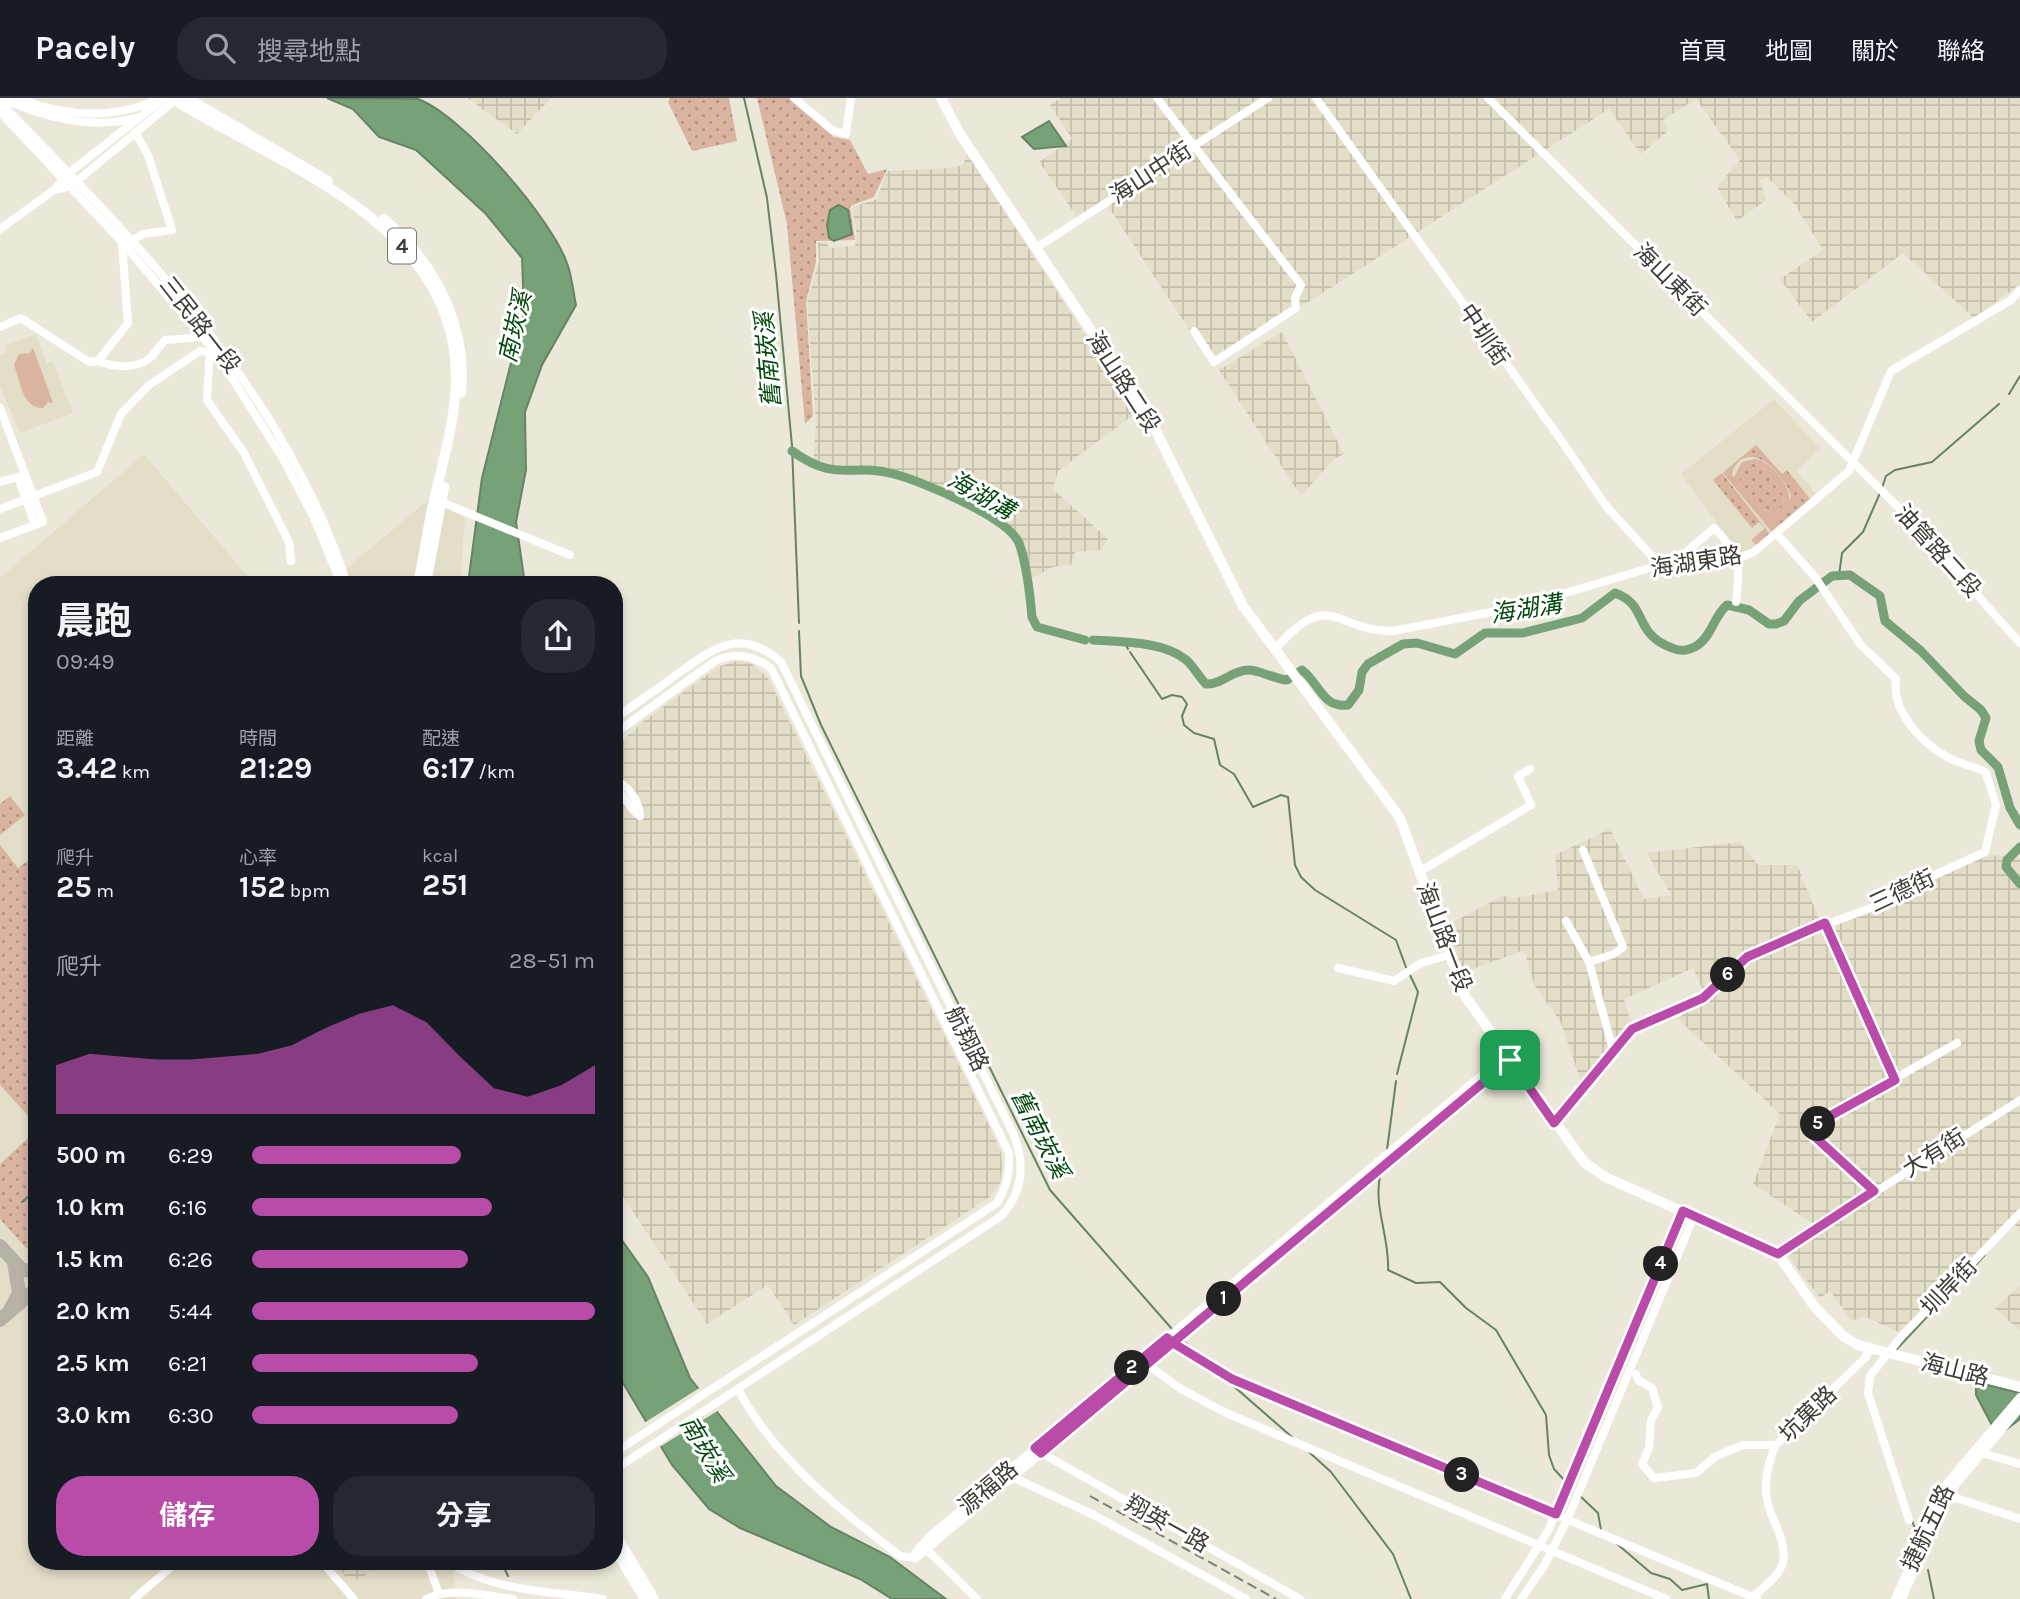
<!DOCTYPE html>
<html lang="zh-TW">
<meta charset="utf-8">
<style>
:root{--surface:#171b24;--page:#242831;--text:#f1f3f6;--muted:#9ea1a6;--line:#363941;--accent:#b94ba9}
body{margin:0;font-family:Karla,"Noto Sans TC",sans-serif;background:var(--page);color:var(--text);height:100vh;display:flex;flex-direction:column;font-size:26px;white-space:nowrap}
*{box-sizing:border-box;margin:0}
p{font-size:23px;color:var(--muted)}
.icon{flex:none;width:38px;height:38px;fill:none;stroke:currentColor;stroke-width:2;stroke-linecap:round;stroke-linejoin:round}
.map{position:relative;flex:1;overflow:hidden}
.panel{position:absolute;left:28px;top:478px;width:595px;height:994px;display:flex;flex-direction:column;background:var(--surface);border-radius:28px;box-shadow:0 4px 10px #0003}
.panel>*{flex:none}
.pin{position:absolute;display:grid;place-items:center;width:60px;height:60px;color:#fff;margin:-30px;border-radius:14px;box-shadow:0 4px 10px #0006}
.km{position:absolute;width:35px;height:35px;margin:-18px;border-radius:50%;background:#222;color:#fff;font-size:19px;line-height:35px;text-align:center}
.round{display:grid;place-items:center;flex:none;width:74px;height:74px;border-radius:28px;background:var(--page)}
.headline{display:flex;align-items:center;justify-content:space-between;height:119px;padding:0 28px}
h1{font-size:38px;font-weight:700;line-height:52px}
.stats{display:grid;grid-template-columns:repeat(3,1fr);gap:10px;height:119px;padding:7px 28px}
.stats div{display:grid;align-content:center}
.stats b{font-size:30px;font-weight:700}
.stats small{font-size:19px;font-weight:400}
.stats p{font-size:19px}
.chart{height:196px;padding:14px 28px}
.chart p{display:flex;justify-content:space-between}
.chart svg{width:100%;height:126px;margin-top:7px;fill:var(--accent);opacity:.7}
.button{display:flex;gap:14px;margin-top:auto;padding:14px 28px}
.button a{flex:1;height:80px;border-radius:28px;background:var(--accent);color:#fff;font-size:28px;font-weight:700;line-height:80px;text-align:center}
.button a+a{background:var(--page);color:var(--text)}
ul{padding:0 28px;list-style:none;font-size:23px}
li{display:grid;grid-template-columns:112px 84px 1fr;align-items:center;height:52px}
li i{height:18px;border-radius:9px;background:var(--accent)}
header{display:flex;align-items:center;gap:42px;box-sizing:border-box;height:98px;padding:0 35px;background:var(--surface);border-bottom:2px solid var(--line)}
header strong{font-size:33px}
nav{display:flex;gap:38px;margin-inline-start:auto;font-size:24px}
.search{width:490px;height:63px;background:var(--page);display:flex;align-items:center;gap:18px;box-sizing:border-box;padding:0 24px;border-radius:28px;color:var(--muted);font-size:26px}
.map>svg:first-child{display:block}
.built{fill:#e3dec8}
.industrial{fill:url(#industrial-grid)}
.green{fill:url(#green-dots)}
.pitch{fill:#dab3a1;fill-rule:evenodd}
.water{fill:#77a277;stroke:#668364;stroke-width:2}
.pier{fill:#ece8d9}
.lines{fill:none;stroke-linecap:round;stroke-linejoin:round}
.stream{stroke:#668364;stroke-width:2}
.river{stroke:#77a277;stroke-width:9}
.taxiway{stroke:#b6b2a6;stroke-width:14}
.minor{stroke:#fff;stroke-width:8}
.major{stroke:#fff;stroke-width:10}
.rail{stroke:#7f7d74;stroke-width:2;stroke-dasharray:10 5;stroke-linecap:butt}
.route-casing{stroke:#fff;stroke-width:14}
.route{stroke:#b94ba9;stroke-width:9}
.labels{text-anchor:middle;dominant-baseline:central;stroke-width:6;stroke-linejoin:round;paint-order:stroke}
.shield{fill:#fff;stroke:#777672;stroke-width:2}
.shield-label{font-size:21px;font-weight:bold;fill:#3d3c36}
.street-label{font-size:23px;fill:#3d3c36;stroke:#fff}
.water-label{font-size:24px;font-style:italic;fill:#04490f;stroke:#fff}
</style>
<header>
<strong>Pacely</strong>
<div class="search"><svg class="icon" aria-label="search" viewBox="0 0 24 24"><circle cx="10" cy="10" r="6"/><path d="M15 15l6 6"/></svg>搜尋地點</div>
<nav><a>首頁</a><a>地圖</a><a>關於</a><a>聯絡</a></nav>
</header>
<div class="map">
<svg width="2020" height="1501" viewBox="0 0 2020 1501">
<defs>
<pattern id="industrial-grid" width="8" height="8" patternUnits="userSpaceOnUse" patternTransform="scale(1.75)"><rect width="8" height="8" fill="#e3dec8"/><path d="M0 4h8M4 0v8" fill="none" stroke="#c4bfac"/></pattern>
<pattern id="green-dots" width="8" height="8" patternUnits="userSpaceOnUse" patternTransform="scale(1.75)"><rect width="8" height="8" fill="#dab3a1"/><path d="M2 2h.1M6 6h.1" fill="none" stroke="#b29384" stroke-width="1.8" stroke-linecap="round"/></pattern>
</defs>
<rect width="100%" height="100%" fill="#ece8d9"/>
<path class="built" d="M36,236l11,29 6,-2 20,52 -53,20 -20,-47v-31l7,-3 -2,-7z
M1774,301l45,49 -22,23 19,23 -63,55 -14,4 -58,-79z
M144,356l110,130h-217v977h415l4,38h-456v-1021z
M434,397l11,11 20,11 -5,67h-132z"/>
<path class="industrial" d="M467,0h84l-34,36z
M1060,0h960v186l-46,34 -71,-65 -91,69 -32,-43 43,-29 -28,-45 -28,-28 -7,4 6,19 -29,21 -20,-34 23,-27 -44,-61 -33,21 5,11 -27,23 -32,-45 -397,255 -108,-164 -27,17 -38,-55 33,-23 -22,-34z
M967,56l169,259 -78,58 -5,18 55,50 -7,11 -26,2 -4,13 -18,2 -26,14 -9,-40 -14,-14 -52,-32 -59,-21 -62,-2 -18,-6 3,-42 -9,-121 12,-42 -1,-18 8,-1 4,6 25,-2 2,-9 -5,-30 25,-8 10,-28 63,-3 13,-3z
M1282,234l62,122 -10,5 -33,37 -82,-126z
M736,563l16,3 16,14 225,456 8,18 1,16 -2,15 -10,14 -196,128 -26,-40 -61,39 -93,-141v-435l27,-25 77,-56z
M1610,731l34,70 27,-4 -24,-42 93,-11 18,23h39l26,63 164,-73 33,2v374l-9,-11 -112,112 -36,-16 -11,5 -22,-30 -10,7 -34,-45 35,-24 -68,-45 27,-70 -103,-96 30,-18 -14,-32 -69,31 7,24 -49,61 -22,-63 -25,-35 -11,-36 -59,22 -22,-45 60,-31 12,2 43,-8 -3,-35z
M2020,1187v46l-25,-23z
M332,1463h52l-24,18 -11,1z"/>
<path class="green" d="M670,0h59l8,43 -45,10 -24,-49z
M757,0h35l42,39 16,3 18,34 19,-5 -13,28 -24,9 5,34 -39,1v21l-10,39 7,115 -8,8 -18,-200z
M1756,347l26,29 5,-4 23,29 -34,30 -7,-8 18,-8 4,-17c-7,-24 -46,-62 -60,-21l-4,-6z
M1753,365l9,5 22,28 -1,10 -8,7 -15,-4 -21,-27 4,-15z
M1722,375l48,61 -13,12 -6,-6 14,-12 -6,-6 -7,6 -39,-48z
M10,698l15,19 -25,20v-31z
M0,747l18,23 19,-14v259l-7,5 -30,-33z
M37,1032v122l-11,-4 -26,-29v-55z"/>
<path class="pitch" d="M33,250l20,55 -5,-1 -5,6c-20,1 -23,-27 -29,-43l5,-11 11,-1z
M1756,361c19,5 42,34 31,54l-17,8 6,8 -4,3 -49,-59 4,-4 7,8 8,-15zM1753,365l9,5 22,28 -1,10 -8,7 -15,-4 -21,-27 4,-15z"/>
<path class="water" d="M327,0c20,0 75,0 91,1 45,17 133,119 149,164 5,13 6,28 9,42l-34,60 -17,47 1,58 -10,52 9,62h-57l14,-106 42,-167 -2,-53 -36,-44 -70,-64 -37,-13 -26,-28z
M1049,23l17,25 -32,3 -12,-12z
M839,107l9,5 4,24 -18,7 -5,-3 -2,-13 3,-15z
M614,1131l34,48 42,101 86,108 55,41 59,30 56,42h-54l-32,-20 -120,-51 -31,-19 -37,-44 -58,-97z
M1976,1284l44,11v26l-17,13 -8,-1 -19,-36z"/>
<path class="pier" d="M701,1289l18,23 -61,38 -14,-25z"/>
<g class="lines">
<path class="stream" d="M744,0l23,100 9,76 16,172 7,177
M2009,296l11,-18
M1882,390l4,-12 9,-6 37,-8 67,-58
M1839,478l3,-23 21,-21 17,-39
M799,533l2,45 20,49 229,465 122,139
M1124,544l4,7
M1130,554l32,47 10,-4 10,2 5,7 -5,12 2,9 10,8 20,6 6,26 14,9 19,33 28,-12 7,2 7,68 6,12 14,13 81,50 11,30
M1397,976l21,-82 -8,-17
M1387,1052l9,-69
M1381,1074c-9,33 9,65 7,98l28,13 24,-1 26,26 30,22 50,85 3,40 5,14 12,13
M22,1104l15,-13
M1181,1241l14,12
M1895,1253l90,-96
M1230,1285l62,54
M1309,1354l22,20 62,82 18,45
M1580,1398l18,17 3,17
M1912,1422l5,16
M1616,1445l35,30 19,6 12,11 25,-6 2,15
M501,1463l7,15
M1928,1472l6,29"/>
<path class="river" d="M792,353c46,33 58,11 102,23 27,7 114,43 125,69 8,22 11,51 13,74l5,10 48,13
M1093,542c27,2 69,1 92,19 8,6 14,18 21,25 16,1 26,-14 42,-14 12,0 26,9 39,10l15,-10c18,14 20,38 46,35l11,-15 3,-18 6,-8 35,-20 14,-1 38,11 30,-21h38l59,-15 33,-25c34,12 17,40 57,55 9,4 17,3 26,-3 14,-10 16,-29 29,-40l22,5 20,14h7l8,-3 15,-20 33,-25 18,-1 30,21 5,25 36,30 43,45 17,14 5,8 -7,23 2,9 17,17 12,41 10,17
M2020,749l-13,13 -1,7 14,17"/>
<path class="taxiway" d="M0,1148l21,23 16,4
M9,1214l10,-19 -5,-31
M0,1222l37,-32"/>
<path class="minor" d="M1,0c43,19 91,33 137,19
M19,0c44,19 96,22 139,1
M794,0l38,32 14,4 5,-36
M1157,0l144,187 -6,13 1,10 -82,54 -20,-31
M1316,0l245,342 45,66 54,59
M1488,0l416,415 116,130
M0,4c138,142 285,289 347,482
M0,14l122,130 94,111 66,104 32,61 27,66
M54,92l17,-4 104,-86
M0,131l54,-39 15,-17 95,-75
M131,143l12,-7 29,-4 -24,-75 -13,-23
M1036,150l232,-150
M0,229l21,-9 68,44 9,-1 30,-38 -6,-80
M210,250l-3,52 37,53 45,89 2,19
M98,263c15,6 40,9 53,-4 6,-6 8,-12 15,-17l26,-2 9,-6
M0,310l43,114 -8,3
M0,384l21,-6
M441,404l129,53
M0,411l97,-37 24,-58 28,-29 51,-34 16,2
M0,440l35,-13 -17,-48
M1674,465l40,-35c27,27 26,37 22,74
M1275,551c57,-63 57,-18 118,-18l125,-24 142,-42 78,-7 16,-6 95,-81 42,-100 120,-71 9,-10
M614,621c21,-15 42,-29 62,-44 38,-27 64,-49 105,-13l232,471c12,29 11,59 -12,83l-387,254
M614,636l101,-73c21,-9 37,-6 56,7l238,485c1,20 -2,33 -12,50l-383,250
M614,681c15,7 25,21 26,37
M614,689c12,9 15,22 26,29
M1583,752l40,97 -9,7 -25,8
M1419,774l112,-67 -13,-29 12,-7
M1566,823l23,41 24,88
M1825,825l70,157
M1338,870l56,13 27,-18 28,-8
M1554,1025l78,-94 71,-31 37,-37 25,-14 111,-41 4,-6 105,-48 11,-47 -10,-32c-9,-7 -24,-8 -35,-14 -28,-14 -60,-47 -55,-80l-36,-35 -45,-67 -39,-44
M1874,1093l-57,-50 -4,-12 6,-7 138,-79
M1778,1156l242,-154
M1170,1242l62,39 525,220
M1144,1264l37,27 45,24 440,186
M1636,1276l2,6 14,8 6,20 -7,12 -2,28 -7,16 12,14 42,-5 20,-17 27,-11h33
M738,1291c36,69 102,121 162,167l16,2 594,-498
M1038,1353l262,148
M1982,1355l38,11
M1008,1377l86,40 152,84
M1944,1396l76,25
M1909,1422l-41,-127 2,-17 31,-39 119,-124
M925,1450l52,51
M915,1455l15,-17 576,-481
M321,1463l33,38
M427,1463l12,33
M447,1463c46,31 103,30 156,38
M134,1501l44,-38
M426,1501c26,-13 60,-3 87,0
M1505,1501l43,-68 135,-320
M1521,1501l23,-33 24,-48 126,-302
M1751,1501c10,-10 29,-23 32,-37 4,-19 -10,-40 -15,-58 -5,-18 0,-43 8,-59l90,-88 3,-8
M1895,1501l52,-116 73,-86
M1902,1501l45,-104 73,-87"/>
<path class="major" d="M171,0c111,69 287,125 285,283 -1,39 -12,77 -21,115 -7,29 -11,59 -17,88
M187,0l141,83
M941,0l19,36 190,285 93,187 157,212 65,178 119,166 21,15 173,77 36,52 29,30 15,9 162,42
M384,121c51,45 83,105 77,174
M426,486l18,-97
M614,1434l40,67
M614,1450l31,51"/>
<path class="rail" d="M1090,1398l186,103"/>
</g>
<g class="lines">
<g class="route-casing">
<path id="route" d="M1510,962l-469,393 -6,-5 132,-110 11,8 54,33 324,135 127,-303 95,43 96,-63 -61,-56 6,-13 76,-42 -70,-157 -78,34 -44,41 -71,31 -78,94 -44,-63"/>
</g>
<use href="#route" class="route"/>
</g>
<g class="labels">
<rect class="shield" x="388" y="130.5" width="28" height="35" rx="5"/>
<g class="shield-label">
<text x="402" y="148">4</text>
</g>
<g class="street-label">
<text transform="translate(1151 75) rotate(-33)">海山中街</text>
<text transform="translate(1670 182) rotate(45)">海山東街</text>
<text transform="translate(200 227) rotate(52)">三民路一段</text>
<text transform="translate(1484 237) rotate(56)">中圳街</text>
<text transform="translate(1123 284) rotate(57)">海山路二段</text>
<text transform="translate(1938 453) rotate(48)">油管路二段</text>
<text transform="translate(1696 464) rotate(-9)">海湖東路</text>
<text transform="translate(1902 793) rotate(-25)">三德街</text>
<text transform="translate(1444 839) rotate(69)">海山路一段</text>
<text transform="translate(967 941) rotate(64)">航翔路</text>
<text transform="translate(1934 1055) rotate(-32)">大有街</text>
<text transform="translate(1949 1189) rotate(-46)">圳岸街</text>
<text transform="translate(1955 1272) rotate(14)">海山路</text>
<text transform="translate(1808 1316) rotate(-44)">坑菓路</text>
<text transform="translate(988 1390) rotate(-40)">源福路</text>
<text transform="translate(1167 1426) rotate(29)">翔英一路</text>
<text transform="translate(1928 1430) rotate(-65)">捷航五路</text>
</g>
<g class="water-label">
<text transform="translate(515 229) rotate(-77)">南崁溪</text>
<text transform="translate(768 262) rotate(-95)">舊南崁溪</text>
<text transform="translate(981 397) rotate(30)">海湖溝</text>
<text transform="translate(1526 511) rotate(-9)">海湖溝</text>
<text transform="translate(1040 1036) rotate(63)">舊南崁溪</text>
<text transform="translate(705 1351) rotate(59)">南崁溪</text>
</g>
</g>
</svg>
<div class="pin" style="left:1510px;top:962px;background:#1e9e55"><svg class="icon" aria-label="arrive" viewBox="0 0 24 24"><path d="M6 21V4h12l-3 4 3 4H6"/></svg></div>
<b class="km" style="left:1224px;top:1201px">1</b>
<b class="km" style="left:1132px;top:1270px">2</b>
<b class="km" style="left:1462px;top:1377px">3</b>
<b class="km" style="left:1661px;top:1166px">4</b>
<b class="km" style="left:1818px;top:1026px">5</b>
<b class="km" style="left:1728px;top:877px">6</b>
<section class="panel">
<div class="headline"><div><h1>晨跑</h1><p>09:49</p></div><a class="round"><svg class="icon" aria-label="share" viewBox="0 0 24 24"><path d="M12 15V3M7 8l5-5 5 5M5 13v7h14v-7"/></svg></a></div>
<div class="stats">
<div><p>距離</p><b>3.42<small> km</small></b></div>
<div><p>時間</p><b>21:29</b></div>
<div><p>配速</p><b>6:17<small> /km</small></b></div>
</div>
<div class="stats">
<div><p>爬升</p><b>25<small> m</small></b></div>
<div><p>心率</p><b>152<small> bpm</small></b></div>
<div><p>kcal</p><b>251</b></div>
</div>
<div class="chart"><p><span>爬升</span>28–51 m</p>
<svg viewBox="0 0 160 44" preserveAspectRatio="none"><path d="M0 44V27L10 23L20 24L30 25L40 25L50 24L60 23L70 20L80 14L90 9L100 6L110 12L120 24L130 35L140 38L150 34L160 27V44z"/></svg>
</div>
<ul>
<li><b>500 m</b>6:29<i style="width:61%"></i></li>
<li><b>1.0 km</b>6:16<i style="width:70%"></i></li>
<li><b>1.5 km</b>6:26<i style="width:63%"></i></li>
<li><b>2.0 km</b>5:44<i style="width:100%"></i></li>
<li><b>2.5 km</b>6:21<i style="width:66%"></i></li>
<li><b>3.0 km</b>6:30<i style="width:60%"></i></li>
</ul>
<div class="button"><a>儲存</a><a>分享</a></div>
</section>
</div>
